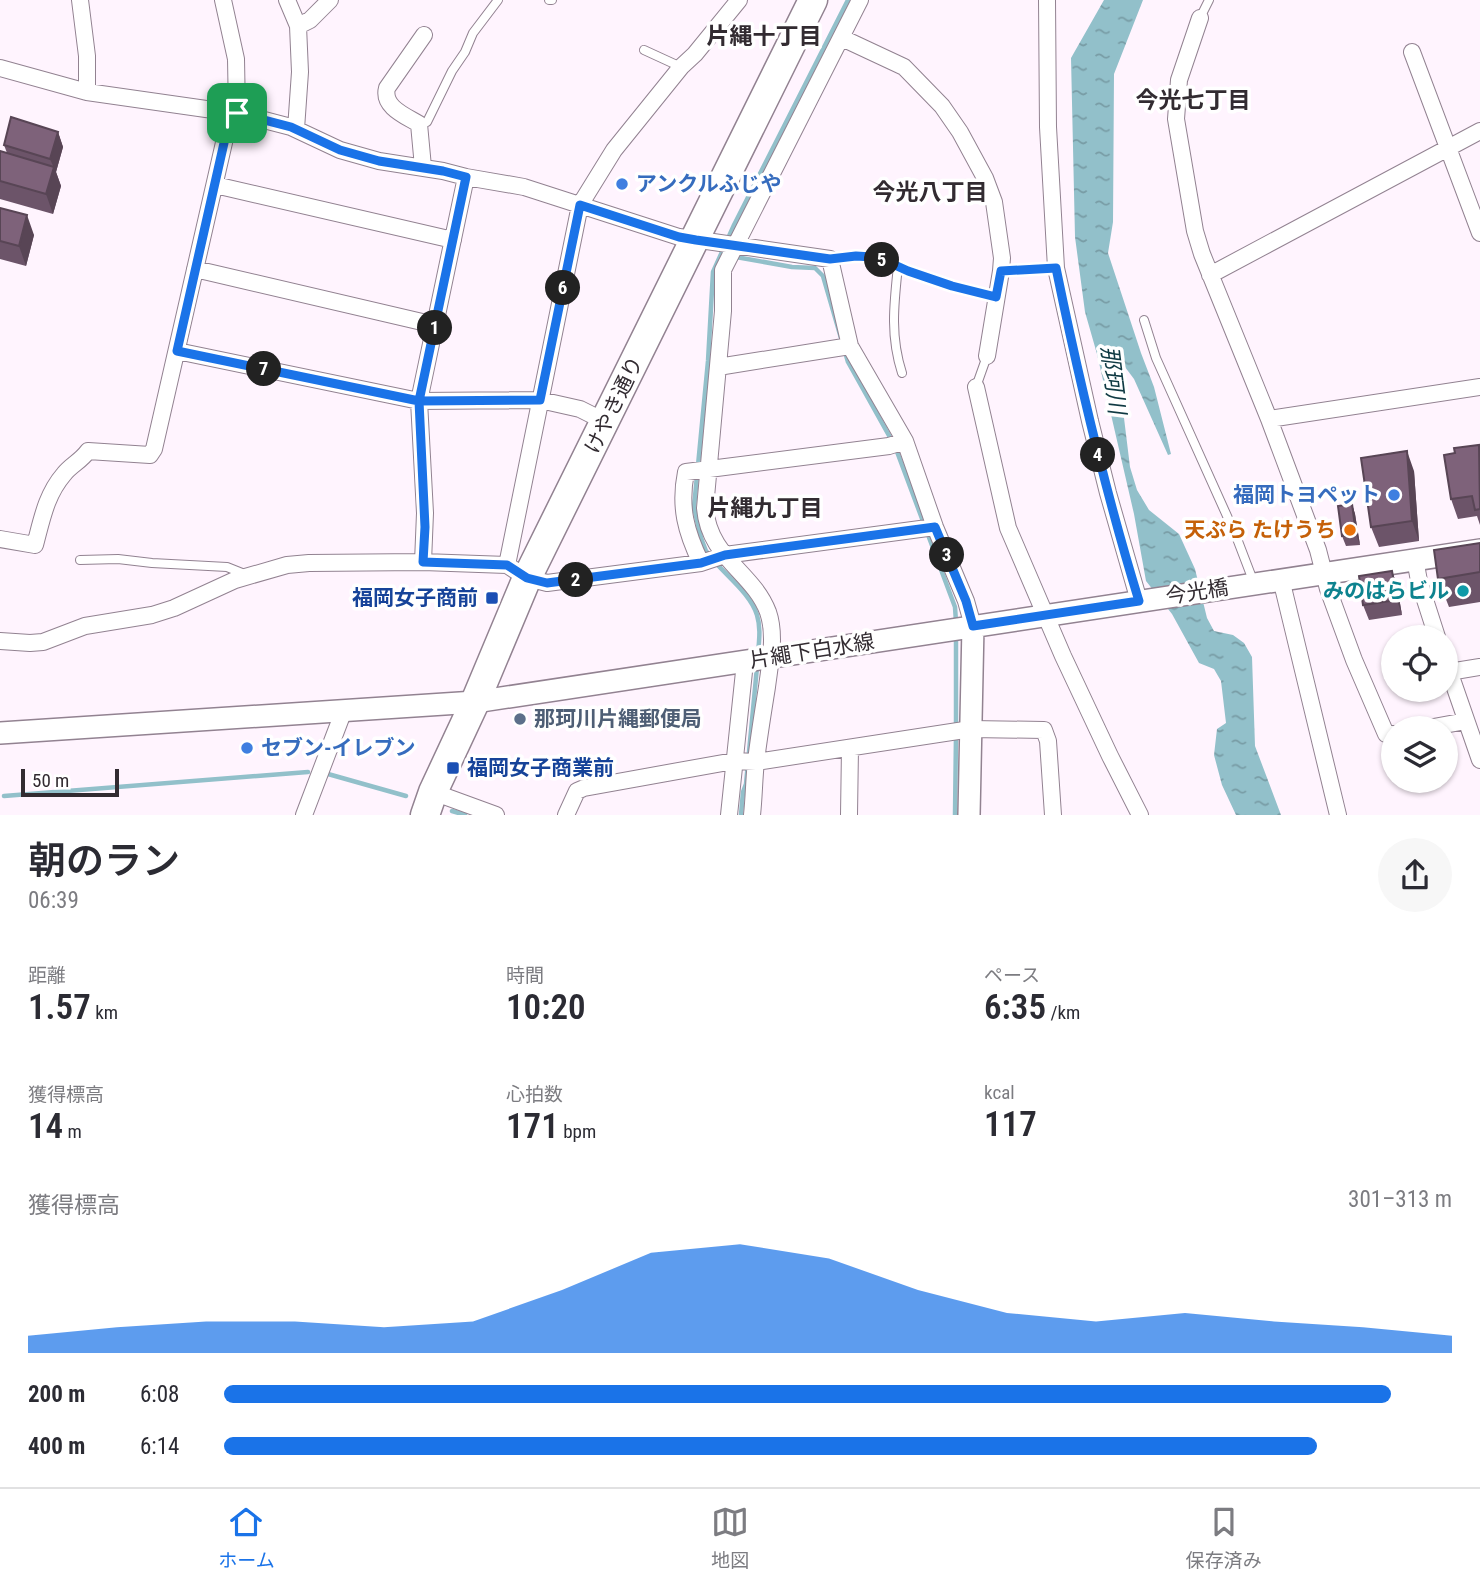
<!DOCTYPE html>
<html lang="ja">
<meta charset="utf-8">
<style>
:root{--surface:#fff;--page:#f7f7f7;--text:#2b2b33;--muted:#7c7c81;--line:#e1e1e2;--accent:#1a73e8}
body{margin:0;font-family:"Roboto Condensed","Noto Sans JP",sans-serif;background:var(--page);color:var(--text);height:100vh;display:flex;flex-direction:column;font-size:26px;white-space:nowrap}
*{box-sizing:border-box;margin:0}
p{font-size:23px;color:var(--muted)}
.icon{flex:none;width:38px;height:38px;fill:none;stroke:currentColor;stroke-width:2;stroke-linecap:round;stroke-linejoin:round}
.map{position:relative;height:815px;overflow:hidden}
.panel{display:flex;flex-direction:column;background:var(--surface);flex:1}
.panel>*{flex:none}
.buttons{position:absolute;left:1381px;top:625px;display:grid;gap:14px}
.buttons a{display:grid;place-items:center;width:77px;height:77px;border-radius:50%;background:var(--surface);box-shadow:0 2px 5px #0004;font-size:35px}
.scale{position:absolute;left:21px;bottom:18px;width:98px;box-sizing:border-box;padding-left:7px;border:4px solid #322b31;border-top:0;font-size:19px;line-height:24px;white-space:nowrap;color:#322b31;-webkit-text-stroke:5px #fff;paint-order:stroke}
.pin{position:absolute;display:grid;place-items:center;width:60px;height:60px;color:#fff;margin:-30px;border-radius:14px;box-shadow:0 4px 10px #0006}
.km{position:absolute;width:35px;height:35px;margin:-18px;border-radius:50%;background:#222;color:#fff;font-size:19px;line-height:35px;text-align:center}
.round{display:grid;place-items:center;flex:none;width:74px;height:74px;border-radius:37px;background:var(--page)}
.overview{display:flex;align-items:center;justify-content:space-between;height:119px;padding:0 28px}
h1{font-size:38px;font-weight:600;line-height:52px}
.figures{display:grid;grid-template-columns:repeat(3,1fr);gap:10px;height:119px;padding:7px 28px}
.figures div{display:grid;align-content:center}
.figures b{font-size:35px;font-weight:600}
.figures small{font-size:19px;font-weight:400}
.figures p{font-size:19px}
.chart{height:196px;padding:14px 28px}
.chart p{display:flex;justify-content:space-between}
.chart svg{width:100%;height:126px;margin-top:7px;fill:var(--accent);opacity:.7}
ul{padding:0 28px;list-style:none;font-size:23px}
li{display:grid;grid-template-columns:112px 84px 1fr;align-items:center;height:52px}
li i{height:18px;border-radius:9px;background:var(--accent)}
.tab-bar{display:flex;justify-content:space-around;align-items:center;height:98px;border-top:2px solid var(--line);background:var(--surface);font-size:19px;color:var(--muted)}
.tab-bar a{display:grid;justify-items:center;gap:4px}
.tab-bar .active{color:var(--accent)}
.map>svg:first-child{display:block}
.water{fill:url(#water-ripples)}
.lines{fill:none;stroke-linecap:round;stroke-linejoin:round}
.stream{stroke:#92c0ca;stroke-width:4.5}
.lane-casing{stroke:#928291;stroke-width:10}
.street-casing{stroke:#928291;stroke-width:18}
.secondary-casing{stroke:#928291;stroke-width:24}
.highway-casing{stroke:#928291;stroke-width:31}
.lane{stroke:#fff;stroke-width:8}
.street{stroke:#fff;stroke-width:16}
.secondary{stroke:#fff;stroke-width:21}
.highway{stroke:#fff;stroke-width:28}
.wall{fill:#6c5469}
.shaded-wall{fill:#584555}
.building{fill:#7e627a;stroke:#584555;stroke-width:2}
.route-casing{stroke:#fff;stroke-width:14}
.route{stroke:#1a73e8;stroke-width:9}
.shop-dot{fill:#3f7fe0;stroke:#fff;stroke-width:2.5}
.food-dot{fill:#e8710a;stroke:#fff;stroke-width:2.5}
.culture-dot{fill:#0f9aa8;stroke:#fff;stroke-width:2.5}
.transit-dot{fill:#1a4fb4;stroke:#fff;stroke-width:2.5}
.service-dot{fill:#5c6f8a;stroke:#fff;stroke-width:2.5}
.labels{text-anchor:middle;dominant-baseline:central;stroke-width:7;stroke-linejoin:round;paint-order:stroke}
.shop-label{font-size:21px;font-weight:bold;fill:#366cbe;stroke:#fff;text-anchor:start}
.street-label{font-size:21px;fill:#322b31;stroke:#fff}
.food-label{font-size:21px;font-weight:bold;fill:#c56008;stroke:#fff;text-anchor:end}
.culture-label{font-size:21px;font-weight:bold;fill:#0d838f;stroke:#fff;text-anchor:end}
.transit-label{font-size:21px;font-weight:bold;fill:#164399;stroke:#fff;text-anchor:end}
.service-label{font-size:21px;font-weight:bold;fill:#4e5e75;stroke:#fff;text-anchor:start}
.neighbourhood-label{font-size:23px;font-weight:bold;fill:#322b31;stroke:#fff}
.water-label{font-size:23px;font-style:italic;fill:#0f3a43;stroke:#fff}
</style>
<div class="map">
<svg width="1480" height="815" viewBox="0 0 1480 815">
<defs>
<pattern id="water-ripples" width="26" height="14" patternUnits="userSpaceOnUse" patternTransform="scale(1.75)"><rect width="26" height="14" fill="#92c0ca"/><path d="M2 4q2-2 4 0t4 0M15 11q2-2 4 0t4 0" fill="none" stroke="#789ca5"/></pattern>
</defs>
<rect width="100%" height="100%" fill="#fff4fe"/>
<path class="water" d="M1104,0h39l-29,74 -1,148 -5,31 33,100 13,34 17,67 -3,1 -34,-76 -18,-24 -4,2 2,30 10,31 6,49 7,23 12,20 30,24 16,35 12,49 7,13 19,4 11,8 8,14 3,89 26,69h-45l-14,-30 -8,-30 3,-26 9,-6 -5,-42 -7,-12 -15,-6 -27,-49 -26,-33 -12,-67 -37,-160 -12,-42 -10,-75 -4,-179z"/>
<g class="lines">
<path class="stream" d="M736,257l56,10 23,1 8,8 25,86 44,79
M896,449l59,158 1,15
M710,556l-4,-5 -5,-13 -7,-31 14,-146 5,-89 21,-47 114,-225
M716,563c13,15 35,32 41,52 4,13 2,26 1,39
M956,634v93
M328,774l78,22
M4,796l304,-24
M452,811l13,4
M741,815l2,-23 3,-8 11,-117
M955,815l1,-80"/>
<g class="lane-casing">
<path id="lane" d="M549,0h3
M1200,18l9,-18
M644,50l37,17
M419,124l8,-2 25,-51 13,-19 8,-19 25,-33
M830,259c13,-1 26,-3 39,-2 15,2 28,10 42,15 28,10 57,17 86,25
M898,266c-4,38 -8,70 4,107
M1001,271l55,-3
M1144,320l12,38 80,178 18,47
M976,387l11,-31
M80,560l38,-1 34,4 75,4 20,8"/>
</g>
<g class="street-casing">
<path id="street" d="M80,0l7,56v36
M223,0l13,59 1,54
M287,0l11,26
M1047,0l1,127 8,141 34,153 18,72 31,108
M1200,18l-21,62 -3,39 19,112 7,23 67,165 49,131 10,39 26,71 32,74h7
M842,38l62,29 38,39 18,26 25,46 9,24 8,56 -1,13 -14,85
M1412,52l68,181
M0,68l87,24 154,22 50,13 49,23 39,11 64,10 23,6 58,10 155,50 151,22 20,87 55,95 30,86 31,74 7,25
M296,129l4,-57 -2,-46 12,-6 20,-20
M423,167l-4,-43c-13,-8 -37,-17 -32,-36l37,-53
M215,185l238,55
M195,269l240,56
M1210,275l270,-144
M177,351l242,50 121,-1 40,9 26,13
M718,367l132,-21
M976,387l32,141 55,128 47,100 30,59
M1269,419l211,-32
M0,539l35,6c7,-26 11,-50 29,-71 7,-9 17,-13 24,-23l62,4 4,-6 77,-337
M1415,559l4,22 18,56
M423,562l2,-49 -6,-112 47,-224
M701,563c-15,-31 -22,-56 -15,-91l203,-26 16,-5
M507,565l73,-360 34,-55 67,-83 14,-13 44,-54
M1281,579l57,236
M0,641l30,2 13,-1 42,-16 67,-11 22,-7 61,-28 52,-15 22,-2 114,-1 84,3 20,13 20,5 154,-20 24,-8 210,-28
M1446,662l34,98
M1449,672l31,-5
M1428,728l38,-7
M433,792l63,23
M304,815l40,-105
M566,815l11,-24 7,-3 150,-27 22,1 215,-33 73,1 4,11 5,74
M729,815l16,-153
M752,815c2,-18 2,-36 4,-54 3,-25 7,-49 11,-74 3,-24 9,-52 1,-75 -15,-40 -59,-54 -63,-104l18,-197v-41l137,-270
M849,815l1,-67"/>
</g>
<g class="secondary-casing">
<path id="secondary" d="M0,733l475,-31 1005,-152
M969,815l4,-189"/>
</g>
<g class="highway-casing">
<path id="highway" d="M425,815l8,-23 42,-90 52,-124 286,-578"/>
</g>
<use href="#lane" class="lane"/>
<use href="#street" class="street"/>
<use href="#secondary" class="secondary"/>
<use href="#highway" class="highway"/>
</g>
<path class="wall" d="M58,132l5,15 -7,25 5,14 -8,28 -53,-15v-48l7,2 -3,-8z
M0,208l34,27 -8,31 -26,-7z
M1480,447v78l-3,-9 -19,3 -7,-20 4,-46z
M1414,471l5,70 -40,6 -8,-20z
M1352,504l3,10 5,31 -14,1 -4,-10z
M1480,543v59l-31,5 -11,-28z
M1392,571l5,15 5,29 -33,5 -6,-15z"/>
<path class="shaded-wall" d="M58,132l5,15 -7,25 5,14 -8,28 -7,-20 8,-26 -4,-9z
M27,215l7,20 -8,31 -7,-20z
M1407,451l7,20 5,70 -7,-20z
M1352,504l3,10 5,31 -4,-11z
M1392,571l5,15 5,29 -5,-15z"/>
<path class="building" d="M11,117l47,15 -8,27 -46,-14z
M0,151l54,16 -8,27 -46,-13z
M0,208l27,7 -8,31 -19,-5z
M1479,445l1,64 -5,1 -3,-14 -21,3 -7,-44 11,-2 -1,-5z
M1407,451l5,70 -41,6 -10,-69z
M1352,504l4,30 -14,2 -4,-30z
M1480,543v29l-42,7 -4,-29z
M1392,571l5,29 -34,5 -4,-29z"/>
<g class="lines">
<g class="route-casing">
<path id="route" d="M237,113l54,14 49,23 39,11 64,10 23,6 -47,224 6,126 -2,35 84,3 20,13 20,5 154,-20 24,-8 210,-28 31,74 7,25 166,-25c-34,-110 -60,-221 -83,-333l-55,3 -5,26 -44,-11 -44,-15 -22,-10 -14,-4 -16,-1 -26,3 -134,-19 -17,-3 -99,-32 -40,195 -121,1 -242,-50 54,-239 6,1"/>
</g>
<use href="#route" class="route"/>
</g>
<g class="shop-dot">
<circle cx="622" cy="184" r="7"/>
<circle cx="1394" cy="495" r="7"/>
<circle cx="247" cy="748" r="7"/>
</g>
<circle class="food-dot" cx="1350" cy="530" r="7"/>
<circle class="culture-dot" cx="1463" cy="591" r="7"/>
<g class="transit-dot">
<rect x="485" y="591" width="14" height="14" rx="3.5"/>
<rect x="446" y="761" width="14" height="14" rx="3.5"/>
</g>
<circle class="service-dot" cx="520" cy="719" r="7"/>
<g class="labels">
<g class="shop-label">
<text x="636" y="184">アンクルふじや</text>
<text x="1380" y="495" text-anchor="end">福岡トヨペット</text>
<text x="261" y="748">セブン-イレブン</text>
</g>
<g class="street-label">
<text transform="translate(614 405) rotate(-64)">けやき通り</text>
<text transform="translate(1197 592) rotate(-9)">今光橋</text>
<text transform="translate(812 651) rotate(-9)">片繩下白水線</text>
</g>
<g class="food-label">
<text x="1336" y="530">天ぷら たけうち</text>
</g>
<g class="culture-label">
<text x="1449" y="591">みのはらビル</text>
</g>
<g class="transit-label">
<text x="478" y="598">福岡女子商前</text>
<text x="467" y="768" text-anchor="start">福岡女子商業前</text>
</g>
<g class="service-label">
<text x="534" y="719">那珂川片縄郵便局</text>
</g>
<g class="neighbourhood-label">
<text x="764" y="36">片縄十丁目</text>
<text x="1193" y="100">今光七丁目</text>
<text x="930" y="192">今光八丁目</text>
<text x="765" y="508">片縄九丁目</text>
</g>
<g class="water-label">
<text transform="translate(1113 380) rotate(83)">那珂川</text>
</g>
</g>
</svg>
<div class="buttons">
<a><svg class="icon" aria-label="locate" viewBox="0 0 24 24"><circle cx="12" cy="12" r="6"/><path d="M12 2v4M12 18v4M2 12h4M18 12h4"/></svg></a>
<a><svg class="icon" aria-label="layers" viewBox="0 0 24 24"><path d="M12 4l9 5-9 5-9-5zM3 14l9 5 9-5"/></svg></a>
</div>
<div class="scale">50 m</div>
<div class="pin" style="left:237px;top:113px;background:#1e9e55"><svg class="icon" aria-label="arrive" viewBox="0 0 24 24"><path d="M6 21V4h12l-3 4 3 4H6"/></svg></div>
<b class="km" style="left:435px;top:328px">1</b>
<b class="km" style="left:576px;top:580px">2</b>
<b class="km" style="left:947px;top:555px">3</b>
<b class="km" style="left:1098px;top:455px">4</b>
<b class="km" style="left:882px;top:260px">5</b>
<b class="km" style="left:563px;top:288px">6</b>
<b class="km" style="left:264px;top:369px">7</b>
</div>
<section class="panel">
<div class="overview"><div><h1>朝のラン</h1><p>06:39</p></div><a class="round"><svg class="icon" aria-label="share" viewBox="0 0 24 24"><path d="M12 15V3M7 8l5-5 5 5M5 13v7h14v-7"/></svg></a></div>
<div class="figures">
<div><p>距離</p><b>1.57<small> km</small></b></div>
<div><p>時間</p><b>10:20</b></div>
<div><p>ペース</p><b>6:35<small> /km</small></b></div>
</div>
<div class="figures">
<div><p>獲得標高</p><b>14<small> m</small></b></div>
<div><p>心拍数</p><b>171<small> bpm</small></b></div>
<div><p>kcal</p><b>117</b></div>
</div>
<div class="chart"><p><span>獲得標高</span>301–313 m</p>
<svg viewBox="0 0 160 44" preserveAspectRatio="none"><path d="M0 44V38L10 35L20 33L30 33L40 35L50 33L60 22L70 9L80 6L90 11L100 22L110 30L120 33L130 30L140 33L150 35L160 38V44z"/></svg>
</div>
<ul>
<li><b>200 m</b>6:08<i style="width:95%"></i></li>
<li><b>400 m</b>6:14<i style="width:89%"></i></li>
</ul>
</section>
<nav class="tab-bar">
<a class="active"><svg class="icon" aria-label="home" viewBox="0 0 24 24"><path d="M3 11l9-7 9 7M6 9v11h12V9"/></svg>ホーム</a>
<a><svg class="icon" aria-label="map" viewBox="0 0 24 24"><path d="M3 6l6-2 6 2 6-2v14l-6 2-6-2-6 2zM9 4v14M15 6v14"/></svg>地図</a>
<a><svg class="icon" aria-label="saved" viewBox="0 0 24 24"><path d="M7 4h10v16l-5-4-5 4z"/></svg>保存済み</a>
</nav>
